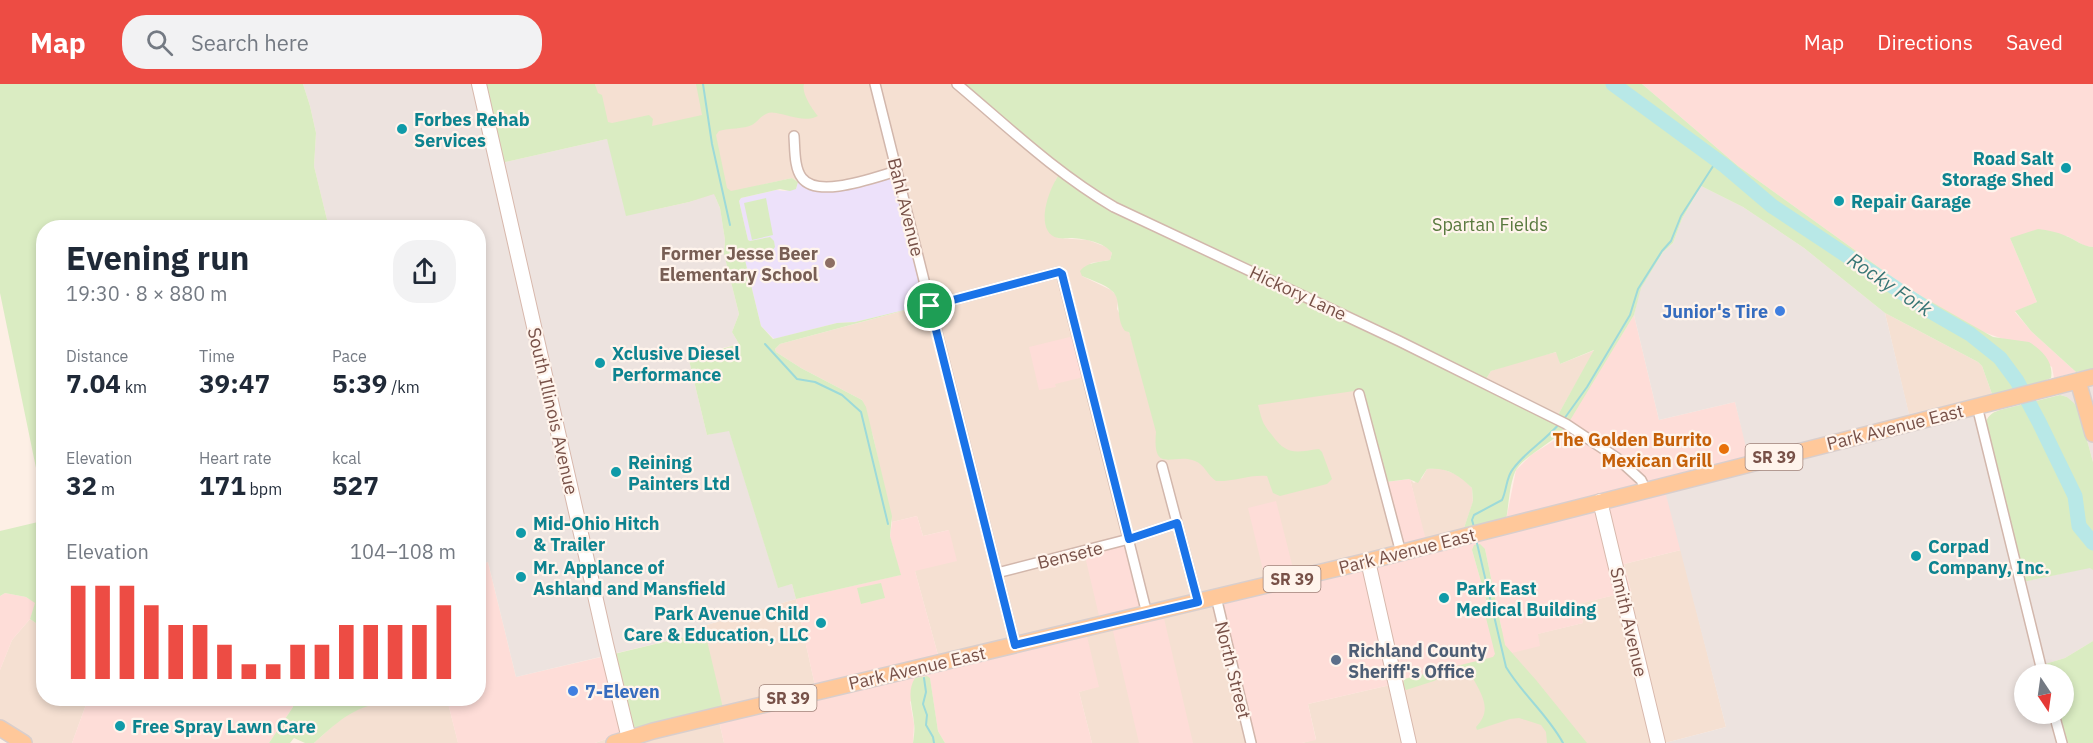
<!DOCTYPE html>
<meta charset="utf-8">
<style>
:root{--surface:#fff;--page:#f2f2f3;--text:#1f2937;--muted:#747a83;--accent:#ed4c44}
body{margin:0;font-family:"IBM Plex Sans",sans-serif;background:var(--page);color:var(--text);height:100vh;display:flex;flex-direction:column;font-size:22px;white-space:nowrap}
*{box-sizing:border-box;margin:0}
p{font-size:20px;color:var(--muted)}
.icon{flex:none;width:33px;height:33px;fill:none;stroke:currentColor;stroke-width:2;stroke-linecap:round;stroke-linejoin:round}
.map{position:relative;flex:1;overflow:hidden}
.sheet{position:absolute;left:36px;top:136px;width:450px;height:486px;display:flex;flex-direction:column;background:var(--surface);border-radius:24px;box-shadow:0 3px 9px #0003}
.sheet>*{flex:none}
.needle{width:39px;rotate:167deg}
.buttons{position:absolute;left:2014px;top:580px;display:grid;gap:12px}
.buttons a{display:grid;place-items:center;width:60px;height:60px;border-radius:50%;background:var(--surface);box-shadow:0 3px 9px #0003;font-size:30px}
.pin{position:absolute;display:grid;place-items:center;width:51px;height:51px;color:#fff;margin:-26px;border:3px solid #fff;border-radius:50%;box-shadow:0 2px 6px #0007}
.round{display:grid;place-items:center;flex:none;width:63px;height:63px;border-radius:24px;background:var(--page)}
.headline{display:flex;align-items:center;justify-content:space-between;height:102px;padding:0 30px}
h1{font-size:33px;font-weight:800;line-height:45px}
.metrics{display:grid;grid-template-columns:repeat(3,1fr);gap:9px;height:102px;padding:6px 30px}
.metrics div{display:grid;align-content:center}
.metrics b{font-size:26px;font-weight:800}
.metrics small{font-size:16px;font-weight:400}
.metrics p{font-size:16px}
.chart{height:168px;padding:12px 30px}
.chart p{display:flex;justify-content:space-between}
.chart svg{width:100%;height:108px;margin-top:6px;stroke:var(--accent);stroke-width:6}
header{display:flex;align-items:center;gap:36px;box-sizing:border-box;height:84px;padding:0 30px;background:var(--accent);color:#fff}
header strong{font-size:28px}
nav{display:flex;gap:33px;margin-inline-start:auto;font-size:21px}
.search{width:420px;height:54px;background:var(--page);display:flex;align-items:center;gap:15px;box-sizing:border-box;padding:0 21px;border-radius:24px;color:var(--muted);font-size:22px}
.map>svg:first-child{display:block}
.residential{fill:#f5e0d2}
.commercial{fill:#feddd8}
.industrial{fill:#ede3df}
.education{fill:#ede1fa}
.green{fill:#daecc2}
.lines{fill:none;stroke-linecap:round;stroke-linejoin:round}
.stream{stroke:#9ddad9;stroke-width:2}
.river{stroke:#b8e8e7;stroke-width:15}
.street-casing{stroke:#d2b7ac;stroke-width:12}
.secondary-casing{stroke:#d8b8ac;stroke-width:16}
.primary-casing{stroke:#d9cecc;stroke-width:18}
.street{stroke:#fff;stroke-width:9}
.secondary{stroke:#fff;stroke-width:14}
.primary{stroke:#ffc89a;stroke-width:15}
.route-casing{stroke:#fff;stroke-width:12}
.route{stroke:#1a73e8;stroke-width:8}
.culture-dot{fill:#0f9aa8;stroke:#fff4ec;stroke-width:2}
.education-dot{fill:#8d6e63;stroke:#fff4ec;stroke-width:2}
.shop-dot{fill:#3f7fe0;stroke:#fff4ec;stroke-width:2}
.food-dot{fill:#e8710a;stroke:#fff4ec;stroke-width:2}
.service-dot{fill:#5c6f8a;stroke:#fff4ec;stroke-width:2}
.labels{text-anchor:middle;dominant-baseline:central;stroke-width:4.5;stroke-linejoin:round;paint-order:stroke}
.shield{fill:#fff4ec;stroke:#a08279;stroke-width:1.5}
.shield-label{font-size:16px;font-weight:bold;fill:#785148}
.culture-label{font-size:18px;font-weight:bold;fill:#0d838f;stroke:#fff4ec;text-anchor:start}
.street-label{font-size:18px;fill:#785148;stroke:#fff4ec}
.park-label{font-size:18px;fill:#58783d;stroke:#fff4ec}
.education-label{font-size:18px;font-weight:bold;fill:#785e54;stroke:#fff4ec;text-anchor:end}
.shop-label{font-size:18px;font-weight:bold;fill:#366cbe;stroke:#fff4ec;text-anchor:end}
.food-label{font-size:18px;font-weight:bold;fill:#c56008;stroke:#fff4ec;text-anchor:end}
.service-label{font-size:18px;font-weight:bold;fill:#4e5e75;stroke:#fff4ec;text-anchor:start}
.water-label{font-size:20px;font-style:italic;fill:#387676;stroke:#fff4ec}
</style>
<header>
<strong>Map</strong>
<div class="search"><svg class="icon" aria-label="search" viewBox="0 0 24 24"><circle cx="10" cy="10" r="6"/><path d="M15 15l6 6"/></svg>Search here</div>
<nav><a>Map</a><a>Directions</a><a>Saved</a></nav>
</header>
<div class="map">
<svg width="2093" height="659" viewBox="0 0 2093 659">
<rect width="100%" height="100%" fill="#fdefe5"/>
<path class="residential" d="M595,0h369l100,85 -9,12 2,57 31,2 21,8 3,5 -2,7 -19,3 -9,13 29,14 5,5 2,6 -1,8 12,23 7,22 226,36 44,168 -151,185h-163l-13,-51 20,-6 -158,-20 -26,-95 34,-41 -26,6 -6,-20 -25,6 -19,-86 -11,-36 -61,-32 -25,-16 -1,-3 5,-5 145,-39 -91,-116 -33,-8 -3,1 -6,-4 -166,38z
M1885,229l93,49 4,4 10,28 -83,21z
M1595,266l-37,65 -72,-36 5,-8 31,-11 35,-8 3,12z
M1440,384l20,8 12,12 1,14 -10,29 -38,9 -15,-61 4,4 8,-5 5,-9z
M1681,466l45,177 -61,16h-363l14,-4 -8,-35 91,-21 103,-55 35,6 46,-11 -5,-19 53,-13 -7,-27z
M796,515l21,96 -98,26 5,22h-129l37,-13 71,-104z
M30,535l13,9 1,71h44l-16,44h-39l-33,-20v-53l12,-30z
M394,615h53l11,44h-144l31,-28 25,-11z"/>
<path class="commercial" d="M1642,0h451v163l-8,-1 -18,-10 -57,2 27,64 -22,10 16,19 45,41 -22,6 -2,-11 -49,-28 -25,-9 -69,-41 -171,-123z
M1634,231l25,105 76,-18 17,66 -86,23 15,59 -57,14 7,27 -52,13 4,19 -45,11 2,12 -28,7 -7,-8 -20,-96 -13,1 15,53 8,51 -1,3 -90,22 -1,6 -4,-2 -91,21 8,36 -14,3h-47l-35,-141 48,-11 -20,-83 28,-7 21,83 109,-26 -20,-76 24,-3 16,61 80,-20 10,-50 15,-15 27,-17z
M1074,252l10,41 -29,7 1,3 -17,3 -10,-43z
M917,432l6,20 26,-6 8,31 -42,10 26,95 145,-34 13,55 -20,5 13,51h-147l-7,-12 -8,-52 -20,23 4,22 -1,19h-189l-5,-22 98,-26 -21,-96 104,-24 -10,-39 2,-14z
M1126,458l19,76 18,-4 30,129h-54l-29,-125 -10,2 -16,-68z
M488,478l28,115 98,-23 18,76 -37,13h-137l-11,-44h31l1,-135z
M5,509l21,4 10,6 -6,16 -18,21 -12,30v-74z
M88,615h206l-1,8 -24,36h-197z"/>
<path class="industrial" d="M303,0h180l18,79 106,-24 37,73 45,-10 25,-8 6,14 5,32 -1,14 15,60 -7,18 7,12 -41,10 -9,4v2l18,75 22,-5 49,157 14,-3 4,15 -93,27 2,6 -189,45 -28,-115 -9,2 -1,-336h-149l-15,-62 2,-33 -6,-27z
M1701,102l42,21 61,41 81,65 24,101 69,-16 45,184 68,-15 2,3v71l-28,17 -20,6 3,11h-23v39h33l8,29h-401l61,-16 -61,-236 86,-23 -16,-66 -76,18 -25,-105 6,-27 23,-36 10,-9 9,-24z
M2093,285v93l-14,-51 -12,-14 -7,-2 -6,-17z"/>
<path class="education" d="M893,91l32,130 -70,17 -18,1 -63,16 -13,-13 -17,-70v-3l3,-1 26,-1 -3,-14 -20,4 -2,-1 -9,-39 2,-3 35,-8 8,1 12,-2 2,-7 3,-1 6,5z"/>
<path class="green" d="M0,0h303l7,22 6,27 -2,33 15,62h-285l-1,274 -43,-209z
M483,0h112l3,9 4,2 6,27 4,1 37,-8 4,4 -1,7 50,-11 -6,-31h108c-3,9 9,26 14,32 -14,7 -28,-1 -42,-3 -12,-3 -16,7 -24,12 -8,4 -23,3 -33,6l-3,4 11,53 4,3 61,-13 6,4 -2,7 -6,2 -10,-2 -39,9 -2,3 9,39 2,1 20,-4 4,4 1,6 -4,5h-24l-3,4 17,70 12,13 64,-16 18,-1 62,-15 -137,37 -5,5 1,3 25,16 61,32 4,7 26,109 -2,20 11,39 -105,24 -4,-15 -14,4 -49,-157 -22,4 -18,-75v-2l50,-14 -7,-12 7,-18 -15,-60 1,-14 -5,-32 -6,-14 -25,8 -63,14 -19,-77 -106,24z
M964,0h678l96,82 171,123 84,48 36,5c13,8 25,20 22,36l-15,6 -44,10 -10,-28 -4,-4 -93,-49 -81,-65 -61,-41 -42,-21 -19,33 -9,24 -10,9 -22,36 -7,27 -65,107 -11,-7 36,-65 -34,14 -4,-12 -65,19 -5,8 -371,-176c-56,-33 -102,-77 -151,-119z
M1059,91l22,16 30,19 371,175 83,42c-12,17 -44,30 -50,45 -6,15 -6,32 -9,48l-43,11 10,-30 -1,-13c-14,-14 -26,-21 -45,-19l-9,14 -9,-4 -23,3 -25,-92 -103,15c4,15 4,18 14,30 15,21 24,17 47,14l3,3 10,27 -5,5 -47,12 -7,-3 -6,-17c-16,-2 -34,6 -51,5 -8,-5 -12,-17 -21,-20 -21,-9 -43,15 -39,-29l-27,-100 -4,-1c-10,-13 -3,-32 -13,-40 -7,-7 -21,-11 -30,-15l-2,-5c7,-9 20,-9 30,-11l2,-7c-8,-11 -27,-14 -40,-15 -4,0 -10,1 -14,0 -25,-6 -9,-50 1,-63z
M766,114l7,37 -21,5 -8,-37z
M2038,145c10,1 19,3 28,7 10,4 16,10 27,11v122l-17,3 -45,-41 -16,-20 22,-9 -27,-64z
M2060,311l7,2 7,6 5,8 14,51v108l-3,-2 -67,14 -38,-156c2,-10 6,-13 15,-16z
M43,422v122l-13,-9 5,-16 -9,-6 -21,-4 -5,3v-65l38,-9z
M1480,460l5,5 20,96 31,35 51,63h-40l-1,-11 -5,-7 -22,-7 -9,1 -33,11 -1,-3c15,-15 8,-29 -1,-45 -3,-4 -3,-9 -6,-13l-15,2 -20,10 -28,9 -3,-5 1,-6 89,-22 2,-3 -11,-44 3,-7 -15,-53 2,-5z
M881,499l4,15 -24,6 -4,-16z
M705,548l18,76 -91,22 -18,-76z
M2093,557v102h-27l-8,-29h6v-39h-16l-3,-11 20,-6z
M927,592l3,2 8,53 7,12h-32c1,-7 2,-14 1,-20 -1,-15 -8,-31 1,-45z
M294,615h99c-40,9 -49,17 -79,44h-9l-11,-5 -4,5h-21l24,-36z"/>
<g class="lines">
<path class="stream" d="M703,0l9,60 18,81
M765,260l32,35 18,3 27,13 19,17 27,112
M1564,335l23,-32 43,-72 8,-26 24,-38 9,-10 10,-25 36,-56
M1474,443l-2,-7 2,-5 28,-15c5,-10 4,-23 11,-31 13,-18 33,-29 47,-46
M1476,455l30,128c16,27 42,48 57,76
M924,594l2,14 -3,12 4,11 -1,10 7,12 1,6"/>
<path class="river" d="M1613,0l112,82 47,40 158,105 40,23 30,24 17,23 22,41 36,74 4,30 14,17"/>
<g class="street-casing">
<path id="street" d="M875,0l140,561
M957,0c51,43 99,89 157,123l285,134 167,83 51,34 24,22 5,10
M794,52c1,13 0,32 8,42 16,21 73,-1 95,-7
M930,222l129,-34 3,3 85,339
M1359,310l42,159
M1977,322l66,269
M1162,382l36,136
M997,489l132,-34 48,-16
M1216,513l35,146
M2054,630l8,29"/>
</g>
<g class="secondary-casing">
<path id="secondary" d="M479,0l127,560 24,99
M1600,417l58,242
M1368,477l41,182"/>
</g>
<g class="primary-casing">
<path id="primary" d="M2078,297l15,53
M0,644l24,15
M614,659l39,-12 75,-18 640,-152 725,-184"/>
</g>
<use href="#street" class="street"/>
<use href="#secondary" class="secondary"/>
<use href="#primary" class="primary"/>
</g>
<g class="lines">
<g class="route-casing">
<path id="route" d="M1059,188l3,2 67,265 48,-16 21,79 -183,43 -85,-339z"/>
</g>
<use href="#route" class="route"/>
</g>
<g class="culture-dot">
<circle cx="402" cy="45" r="6"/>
<circle cx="2066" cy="84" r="6"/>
<circle cx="1839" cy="117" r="6"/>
<circle cx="600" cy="279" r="6"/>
<circle cx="616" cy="388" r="6"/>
<circle cx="521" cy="449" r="6"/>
<circle cx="1916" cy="472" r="6"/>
<circle cx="521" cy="493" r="6"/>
<circle cx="1444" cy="514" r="6"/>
<circle cx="821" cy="539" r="6"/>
<circle cx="120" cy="642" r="6"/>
</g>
<circle class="education-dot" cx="830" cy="179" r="6"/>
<g class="shop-dot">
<circle cx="1780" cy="227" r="6"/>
<circle cx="573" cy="607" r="6"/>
</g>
<circle class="food-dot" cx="1724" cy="365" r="6"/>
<circle class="service-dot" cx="1336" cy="576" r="6"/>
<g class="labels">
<g class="shield">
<rect x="1745.5" y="360" width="57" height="26" rx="4.5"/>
<rect x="1263.5" y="482" width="57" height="26" rx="4.5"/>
<rect x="759.5" y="601" width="57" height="26" rx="4.5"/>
</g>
<g class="shield-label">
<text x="1774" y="373">SR 39</text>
<text x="1292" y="495">SR 39</text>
<text x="788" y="614">SR 39</text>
</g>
<g class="culture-label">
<text x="414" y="35">Forbes Rehab<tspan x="414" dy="21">Services</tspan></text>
<text x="2054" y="74" text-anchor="end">Road Salt<tspan x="2054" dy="21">Storage Shed</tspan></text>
<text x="1851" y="117">Repair Garage</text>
<text x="612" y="269">Xclusive Diesel<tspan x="612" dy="21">Performance</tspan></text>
<text x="628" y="378">Reining<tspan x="628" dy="21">Painters Ltd</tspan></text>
<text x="533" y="439">Mid-Ohio Hitch<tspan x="533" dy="21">&amp; Trailer</tspan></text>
<text x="1928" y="462">Corpad<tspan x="1928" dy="21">Company, Inc.</tspan></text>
<text x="533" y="483">Mr. Applance of<tspan x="533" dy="21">Ashland and Mansfield</tspan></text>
<text x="1456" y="504">Park East<tspan x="1456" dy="21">Medical Building</tspan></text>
<text x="809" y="529" text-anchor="end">Park Avenue Child<tspan x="809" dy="21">Care &amp; Education, LLC</tspan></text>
<text x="132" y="642">Free Spray Lawn Care</text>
</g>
<g class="street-label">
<text transform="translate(906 123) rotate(76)">Bahl Avenue</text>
<text transform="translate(1298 209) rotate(25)">Hickory Lane</text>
<text transform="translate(553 327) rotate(77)">South Illinois Avenue</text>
<text transform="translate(1895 343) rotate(-14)">Park Avenue East</text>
<text transform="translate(1407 467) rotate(-14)">Park Avenue East</text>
<text transform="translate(1070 471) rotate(-14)">Bensete</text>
<text transform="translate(1629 538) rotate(77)">Smith Avenue</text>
<text transform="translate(917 584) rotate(-13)">Park Avenue East</text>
<text transform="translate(1233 586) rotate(76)">North Street</text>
</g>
<g class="park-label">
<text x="1490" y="140">Spartan Fields</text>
</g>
<g class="education-label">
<text x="818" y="169">Former Jesse Beer<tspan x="818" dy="21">Elementary School</tspan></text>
</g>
<g class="shop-label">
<text x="1768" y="227">Junior's Tire</text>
<text x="585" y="607" text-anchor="start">7-Eleven</text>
</g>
<g class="food-label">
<text x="1712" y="355">The Golden Burrito<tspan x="1712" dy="21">Mexican Grill</tspan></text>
</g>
<g class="service-label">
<text x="1348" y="566">Richland County<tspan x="1348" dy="21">Sheriff's Office</tspan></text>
</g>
<g class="water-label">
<text transform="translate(1890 200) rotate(34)">Rocky Fork</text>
</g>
</g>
</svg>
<div class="buttons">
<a><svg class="needle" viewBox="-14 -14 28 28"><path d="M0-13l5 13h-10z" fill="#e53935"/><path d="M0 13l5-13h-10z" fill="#747a83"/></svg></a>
</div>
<div class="pin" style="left:930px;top:222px;background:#1e9e55"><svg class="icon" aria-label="arrive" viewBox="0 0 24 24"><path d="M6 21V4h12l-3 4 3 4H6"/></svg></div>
<section class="sheet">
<div class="headline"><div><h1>Evening run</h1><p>19:30 · 8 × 880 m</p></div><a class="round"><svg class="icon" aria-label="share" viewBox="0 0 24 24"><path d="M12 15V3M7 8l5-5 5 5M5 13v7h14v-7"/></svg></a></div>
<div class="metrics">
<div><p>Distance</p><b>7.04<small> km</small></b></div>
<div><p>Time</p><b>39:47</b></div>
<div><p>Pace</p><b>5:39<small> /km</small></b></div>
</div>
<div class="metrics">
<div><p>Elevation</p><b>32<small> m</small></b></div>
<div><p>Heart rate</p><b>171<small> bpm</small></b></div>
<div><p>kcal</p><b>527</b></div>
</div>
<div class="chart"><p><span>Elevation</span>104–108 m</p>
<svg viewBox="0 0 160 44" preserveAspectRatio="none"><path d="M5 44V6M15 44V6M25 44V6M35 44V14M45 44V22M55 44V22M65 44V30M75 44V38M85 44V38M95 44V30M105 44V30M115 44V22M125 44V22M135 44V22M145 44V22M155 44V14"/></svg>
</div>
</section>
</div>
